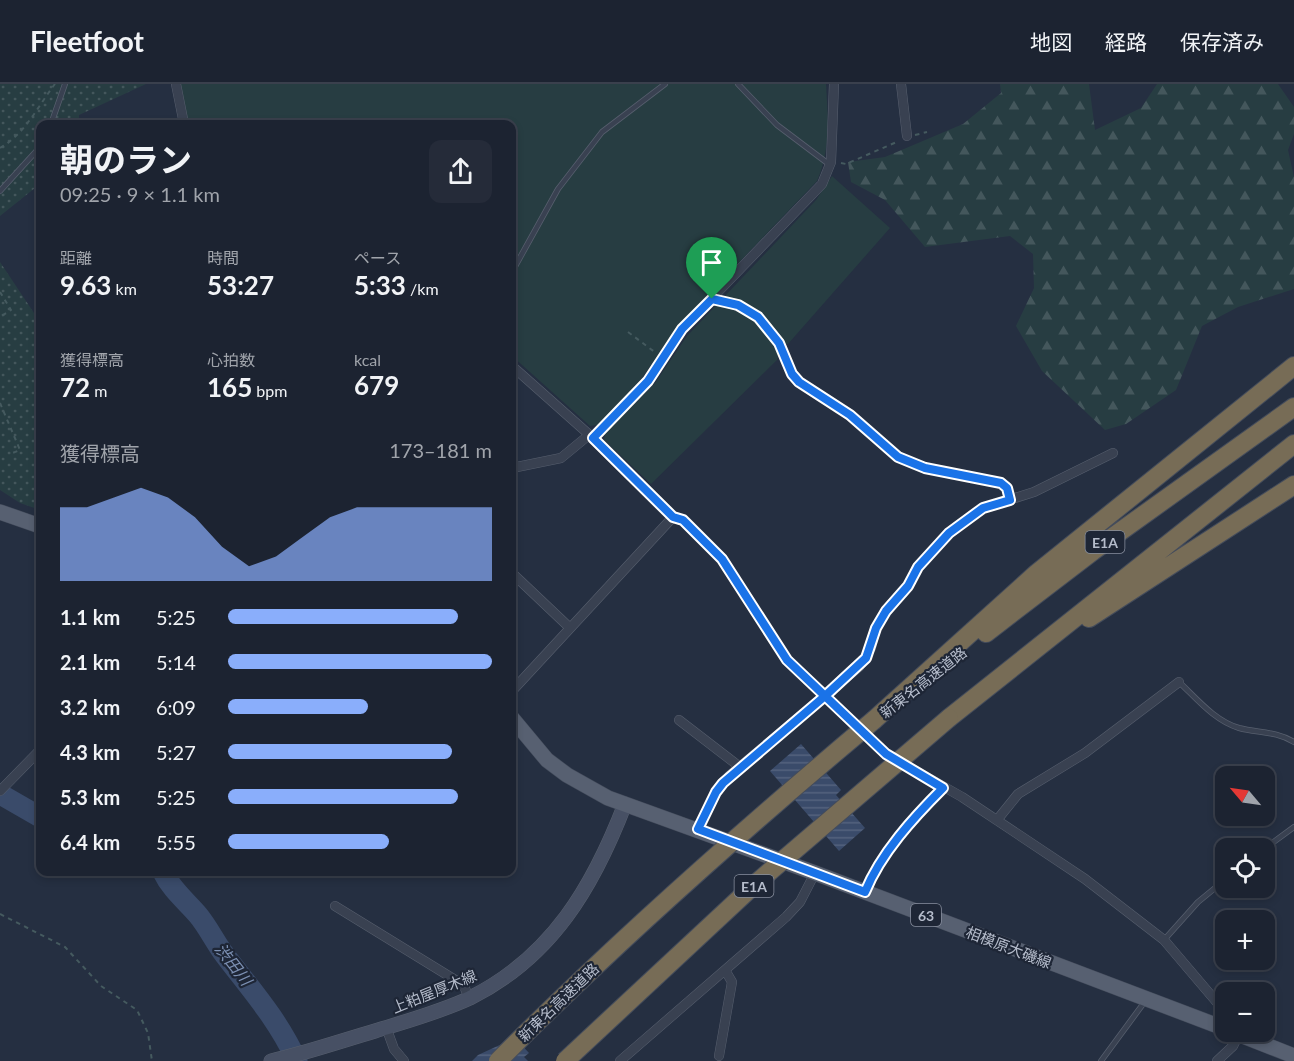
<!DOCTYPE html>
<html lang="ja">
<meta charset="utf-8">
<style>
:root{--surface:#1c2331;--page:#252b39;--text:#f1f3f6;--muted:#a0a4ab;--line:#3a404d;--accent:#8aaefb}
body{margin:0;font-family:Lato,"Noto Sans JP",sans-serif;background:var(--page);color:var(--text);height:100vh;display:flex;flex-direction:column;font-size:22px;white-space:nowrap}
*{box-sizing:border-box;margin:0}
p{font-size:20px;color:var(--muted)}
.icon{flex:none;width:33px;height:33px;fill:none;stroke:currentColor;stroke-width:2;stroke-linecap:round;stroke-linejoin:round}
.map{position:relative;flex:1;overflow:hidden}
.side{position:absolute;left:36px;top:36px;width:480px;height:756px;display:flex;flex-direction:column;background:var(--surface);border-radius:12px;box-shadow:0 3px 9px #0003,0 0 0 2px var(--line)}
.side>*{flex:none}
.needle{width:39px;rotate:299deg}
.buttons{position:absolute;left:1215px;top:682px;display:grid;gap:12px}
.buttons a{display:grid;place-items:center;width:60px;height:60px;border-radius:12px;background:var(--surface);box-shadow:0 3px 9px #0003,0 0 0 2px var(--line);font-size:30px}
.pin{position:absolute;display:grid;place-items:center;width:51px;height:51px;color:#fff;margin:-62px -26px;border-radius:50% 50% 50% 0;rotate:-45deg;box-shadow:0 0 6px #0007}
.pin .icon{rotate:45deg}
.round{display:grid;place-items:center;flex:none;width:63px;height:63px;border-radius:12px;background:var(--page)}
.headline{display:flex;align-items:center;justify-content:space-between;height:102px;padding:0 24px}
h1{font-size:33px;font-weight:700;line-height:45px}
.stats{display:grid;grid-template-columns:repeat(3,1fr);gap:9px;height:102px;padding:6px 24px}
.stats div{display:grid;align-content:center}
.stats b{font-size:26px;font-weight:700}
.stats small{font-size:16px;font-weight:400}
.stats p{font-size:16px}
.chart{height:168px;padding:12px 24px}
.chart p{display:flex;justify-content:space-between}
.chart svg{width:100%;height:108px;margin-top:6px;fill:var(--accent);opacity:.7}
ul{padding:0 24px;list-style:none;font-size:20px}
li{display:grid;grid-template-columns:96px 72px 1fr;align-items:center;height:45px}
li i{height:15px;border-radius:8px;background:var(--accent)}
header{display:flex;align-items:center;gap:36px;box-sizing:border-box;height:84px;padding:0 30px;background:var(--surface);border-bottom:2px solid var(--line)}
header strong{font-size:28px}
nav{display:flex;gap:33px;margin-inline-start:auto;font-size:21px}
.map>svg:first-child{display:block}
.forest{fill:url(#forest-firs)}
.park{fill:url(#park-dots)}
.pitch{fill:#273d42}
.water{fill:url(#water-rules)}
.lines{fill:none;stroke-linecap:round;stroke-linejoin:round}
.river{stroke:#3a4b6a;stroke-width:21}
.service-casing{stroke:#575f6e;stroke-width:6}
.minor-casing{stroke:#575f6e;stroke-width:10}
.secondary-casing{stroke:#575f6e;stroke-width:15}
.primary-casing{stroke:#424a5a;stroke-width:16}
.motorway-casing{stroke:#444c5b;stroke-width:20}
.path{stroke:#455a5f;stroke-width:2;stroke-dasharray:4.5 4.5;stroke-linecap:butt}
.service{stroke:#394151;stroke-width:4.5}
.minor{stroke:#394151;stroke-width:9}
.secondary{stroke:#475064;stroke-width:14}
.primary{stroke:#576071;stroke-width:15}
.motorway{stroke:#776c56;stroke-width:18}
.motorway-bridge-casing{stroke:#444c5b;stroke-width:20;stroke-linecap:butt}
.motorway-bridge{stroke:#776c56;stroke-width:18}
.route-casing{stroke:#fff;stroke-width:12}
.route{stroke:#1a73e8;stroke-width:8}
.labels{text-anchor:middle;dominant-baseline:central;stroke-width:4.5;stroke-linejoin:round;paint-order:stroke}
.shield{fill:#1e2636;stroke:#888f9e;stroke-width:1.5}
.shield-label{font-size:14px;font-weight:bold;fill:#b5bccb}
.street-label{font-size:15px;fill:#b5bccb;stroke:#1e2636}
.water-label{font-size:16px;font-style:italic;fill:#7c90b3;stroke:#1e2636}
</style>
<header>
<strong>Fleetfoot</strong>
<nav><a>地図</a><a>経路</a><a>保存済み</a></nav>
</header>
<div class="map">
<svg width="1294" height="977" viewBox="0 0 1294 977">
<defs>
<pattern id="forest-firs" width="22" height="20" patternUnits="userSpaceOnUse" patternTransform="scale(1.5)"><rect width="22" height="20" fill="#273d42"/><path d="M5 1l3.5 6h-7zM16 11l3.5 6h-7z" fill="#44575c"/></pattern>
<pattern id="park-dots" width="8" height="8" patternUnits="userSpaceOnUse" patternTransform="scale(1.5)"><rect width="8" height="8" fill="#273d42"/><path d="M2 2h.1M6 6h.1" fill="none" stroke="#44575c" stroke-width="1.8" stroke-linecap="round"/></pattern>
<pattern id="water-rules" width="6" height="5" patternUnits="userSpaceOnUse" patternTransform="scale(1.5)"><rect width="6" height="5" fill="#3a4b6a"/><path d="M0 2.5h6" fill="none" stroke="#54637e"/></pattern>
</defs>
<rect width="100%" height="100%" fill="#252f41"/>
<path class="forest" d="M1000,0h89l6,46 46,-22 16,-24h121l16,23v27l-6,16 6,27v112l-56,18 -36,19 -26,64 -50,34 -21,6 -63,-59 -26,-45 18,-38 -1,-34 -23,-18 -85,11 -40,-47 -34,-18 -3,-20 37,-5 78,-33 38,-31z"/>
<path class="park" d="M0,0h146l-67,31v9h-39v60l-40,32z
M0,178l40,60v188l-20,-7 -20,-13z"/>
<path class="pitch" d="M179,0h647c2,33 5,65 -9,97l-140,146 -35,51 -36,40 -9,7 -7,1 -78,-70v-232h-324z
M832,92l58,52 -102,116h-7l-4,16 -126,124 -47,-44 1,-6 50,-51 32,-47 129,-136z"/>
<path class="water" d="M801,660l40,46 -5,5 29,33 -26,23 -69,-80z
M515,954l14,15 -5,4 4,4h-56l6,-6z"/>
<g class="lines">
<path class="river" d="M0,710l40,23
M163,788c8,17 23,29 35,43 10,12 17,27 26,39 28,37 53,64 73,107"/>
<g class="service-casing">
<path id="service" d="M738,0l39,41 53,40
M51,40l14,-40
M0,107l40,-44
M512,188l46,-83 44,-57 63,-48
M1179,598c18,17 36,39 60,46 19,5 37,3 55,14
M1264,765l30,-22
M1164,856l34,-38 28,-23
M1101,977l45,-61"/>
</g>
<g class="minor-casing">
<path id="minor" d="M176,0l8,40
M901,0l6,52
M712,215c31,5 50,18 67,44
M512,282l81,72
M512,384l49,-10 28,-23
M673,433l10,4 39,38 65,101 82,79 17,15 76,43 123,82 79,61 62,73
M512,489l57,54
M512,607l161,-174 -80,-79 55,-57 34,-52 140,-145 9,-22 3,-78
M679,636l61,47
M0,707l40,-41
M997,736l21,-26 67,-41 94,-71
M698,745l18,-37 14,-17 129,-108 12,-19 5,-20 10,-17 22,-25 10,-19 31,-34 34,-25 51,-16 79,-39
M865,808c16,-39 48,-75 78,-104
M335,822l122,75 7,5 5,12
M386,943l8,22 10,12
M719,972l13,-74 -7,-12
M620,977l166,-144 14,-15 15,-29
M1217,977l16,-15 6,-12"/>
</g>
<g class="secondary-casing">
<path id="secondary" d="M271,977c35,-8 70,-20 104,-30 32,-10 65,-19 95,-33 82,-41 123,-111 155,-194"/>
</g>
<g class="primary-casing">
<path id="primary" d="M0,428l40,14
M512,634l35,42 20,15 41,23 207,75 411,156
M1233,948l61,24"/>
</g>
<g class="motorway-casing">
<path id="motorway" d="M1089,534l205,-133
M986,549l107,-82 201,-144
M949,634l345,-274
M874,636l163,-147 257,-207"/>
</g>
<path class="path" d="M915,51l12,-3
M0,64c25,-14 38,-42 55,-64
M841,79l5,1 53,-23
M0,208l11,18 -11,7
M628,248l28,21
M782,267c3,9 6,18 12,25 15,18 38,26 56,39 26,19 43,43 74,53 23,7 69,3 83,22
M0,319l20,47 -10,4
M0,830l65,33 36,39 36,24 11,23 4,28"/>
<use href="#service" class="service"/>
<use href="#minor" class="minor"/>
<use href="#secondary" class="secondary"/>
<use href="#primary" class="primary"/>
<use href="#motorway" class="motorway"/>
<g class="motorway-bridge-casing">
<path id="motorway-bridge" d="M498,977c119,-120 246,-232 376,-341
M565,977l189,-176 195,-167"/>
</g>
<use href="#motorway-bridge" class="motorway-bridge"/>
</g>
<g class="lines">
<g class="route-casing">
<path id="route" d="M712,215l-30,30 -34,52 -55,57 80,79 10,3 39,39 65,101 38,36 -102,87 -7,9 -18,37 167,63c16,-39 48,-74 78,-104l-57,-34 -61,-58 41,-38 10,-30 10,-17 22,-25 10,-19 31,-34 34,-25 27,-8 -3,-12 -6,-5 -76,-15 -27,-11 -48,-42 -51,-33 -7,-8 -13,-31 -21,-26 -20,-12 -26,-6"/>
</g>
<use href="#route" class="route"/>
</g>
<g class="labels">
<g class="shield">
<rect x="1085.5" y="447" width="39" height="22" rx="4.5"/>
<rect x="734.5" y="791" width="39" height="22" rx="4.5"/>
<rect x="911" y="820" width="30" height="22" rx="4.5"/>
</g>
<g class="shield-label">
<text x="1105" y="458">E1A</text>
<text x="754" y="802">E1A</text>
<text x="926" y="831">63</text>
</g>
<g class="street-label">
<text transform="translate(923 598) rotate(-38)">新東名高速道路</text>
<text transform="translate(1009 863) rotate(21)">相模原大磯線</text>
<text transform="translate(434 907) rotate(-22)">上粕屋厚木線</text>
<text transform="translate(558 918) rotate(-44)">新東名高速道路</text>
</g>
<g class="water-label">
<text transform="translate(234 880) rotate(52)">渋田川</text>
</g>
</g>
</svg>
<div class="buttons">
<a><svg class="needle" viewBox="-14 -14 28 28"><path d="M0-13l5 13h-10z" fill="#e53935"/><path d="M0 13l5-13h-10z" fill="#a0a4ab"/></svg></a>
<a><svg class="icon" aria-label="locate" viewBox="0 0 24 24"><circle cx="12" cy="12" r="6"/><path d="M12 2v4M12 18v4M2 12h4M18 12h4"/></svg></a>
<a>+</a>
<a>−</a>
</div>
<div class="pin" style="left:712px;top:215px;background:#1e9e55"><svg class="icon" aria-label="arrive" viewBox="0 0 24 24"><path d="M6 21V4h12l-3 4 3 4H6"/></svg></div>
<section class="side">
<div class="headline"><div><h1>朝のラン</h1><p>09:25 · 9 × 1.1 km</p></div><a class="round"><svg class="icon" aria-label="share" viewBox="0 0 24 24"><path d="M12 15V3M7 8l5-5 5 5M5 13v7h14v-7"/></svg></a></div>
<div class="stats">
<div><p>距離</p><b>9.63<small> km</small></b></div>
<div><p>時間</p><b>53:27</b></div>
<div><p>ペース</p><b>5:33<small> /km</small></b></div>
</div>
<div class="stats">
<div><p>獲得標高</p><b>72<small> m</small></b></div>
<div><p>心拍数</p><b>165<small> bpm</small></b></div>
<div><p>kcal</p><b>679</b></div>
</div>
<div class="chart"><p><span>獲得標高</span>173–181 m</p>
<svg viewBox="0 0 160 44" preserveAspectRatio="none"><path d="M0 44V14L10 14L20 10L30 6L40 10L50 18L60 30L70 38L80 34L90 26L100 18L110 14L120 14L130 14L140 14L150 14L160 14V44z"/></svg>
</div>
<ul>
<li><b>1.1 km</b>5:25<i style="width:87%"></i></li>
<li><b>2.1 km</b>5:14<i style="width:100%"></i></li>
<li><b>3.2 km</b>6:09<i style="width:53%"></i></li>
<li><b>4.3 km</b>5:27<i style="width:85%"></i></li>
<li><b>5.3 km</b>5:25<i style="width:87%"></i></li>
<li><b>6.4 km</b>5:55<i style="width:61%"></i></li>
</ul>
</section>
</div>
